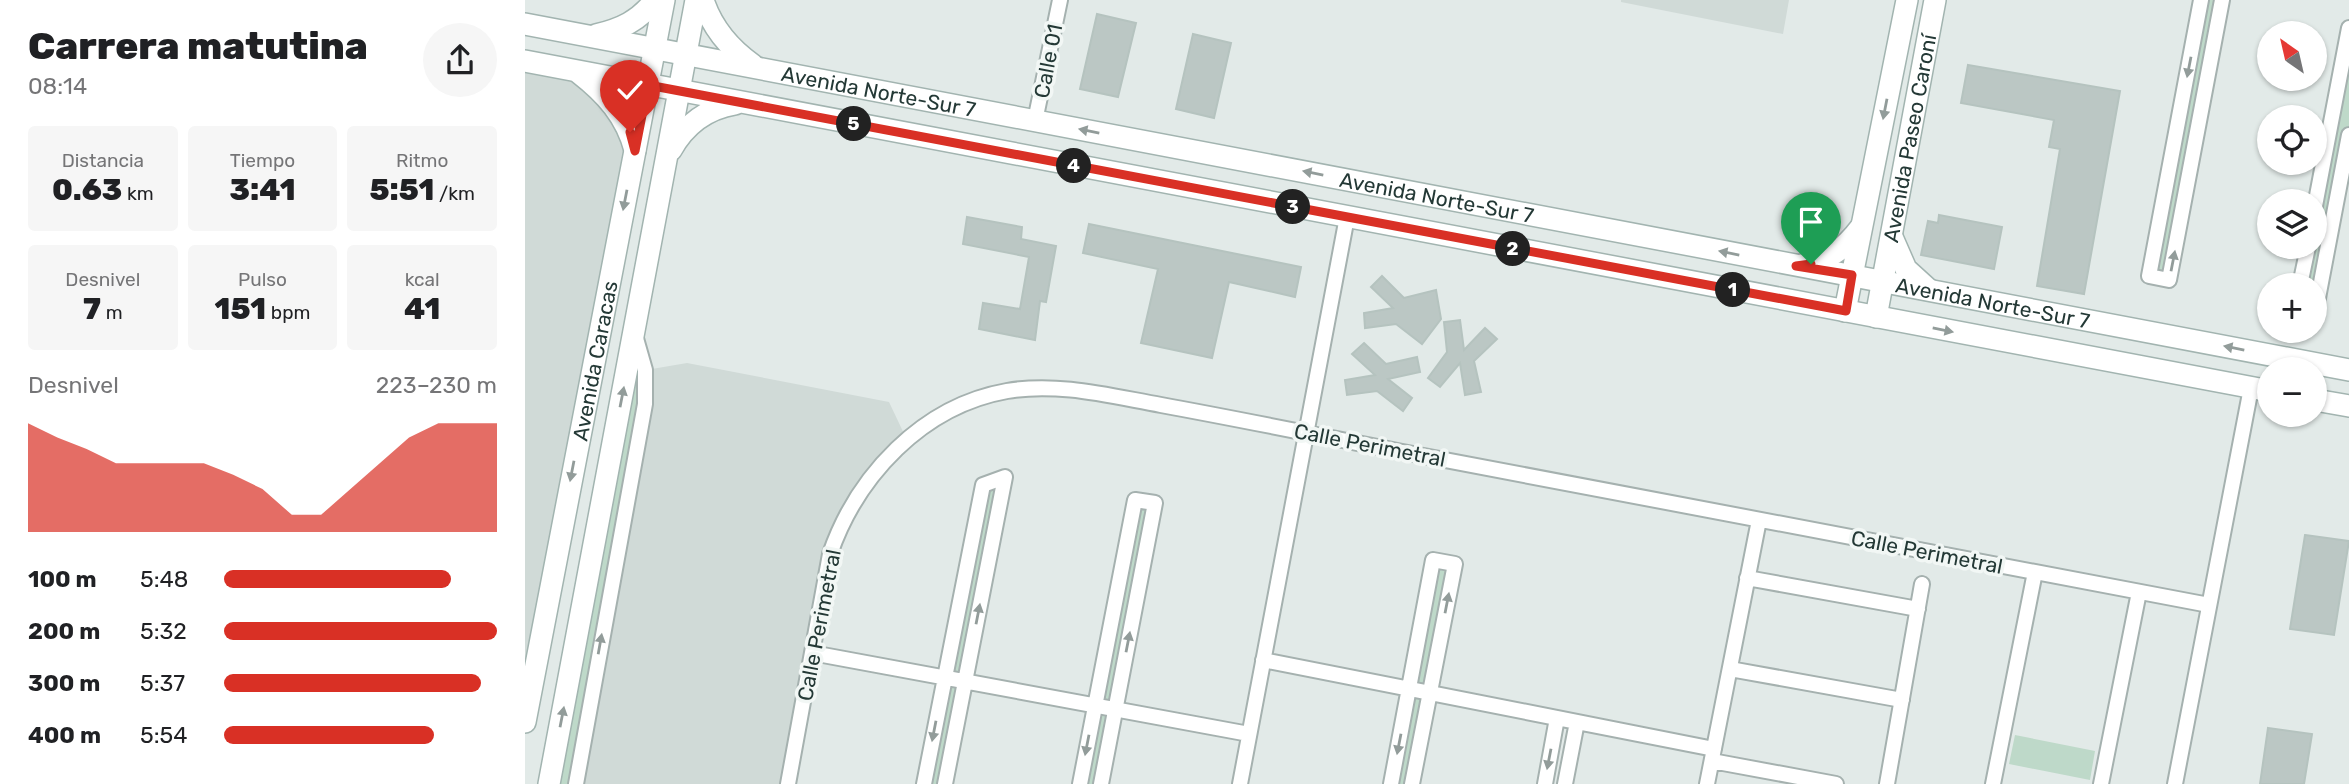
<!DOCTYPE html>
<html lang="es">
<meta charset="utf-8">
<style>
:root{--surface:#fff;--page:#f6f6f6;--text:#202124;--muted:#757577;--accent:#d93025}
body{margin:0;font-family:Rubik,sans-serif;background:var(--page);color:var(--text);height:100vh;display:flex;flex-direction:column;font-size:26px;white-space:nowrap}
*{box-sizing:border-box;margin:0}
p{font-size:23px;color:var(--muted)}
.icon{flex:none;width:38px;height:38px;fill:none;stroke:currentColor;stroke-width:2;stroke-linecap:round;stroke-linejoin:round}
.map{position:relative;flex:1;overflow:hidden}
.sheet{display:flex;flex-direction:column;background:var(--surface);width:525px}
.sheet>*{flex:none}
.needle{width:46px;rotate:326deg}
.tools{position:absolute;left:1732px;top:21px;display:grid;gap:14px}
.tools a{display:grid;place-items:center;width:70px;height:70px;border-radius:50%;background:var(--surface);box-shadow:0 2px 5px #0004;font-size:35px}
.pin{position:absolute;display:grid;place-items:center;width:60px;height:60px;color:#fff;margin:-72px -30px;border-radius:50% 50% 50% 0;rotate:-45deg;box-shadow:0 0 7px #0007}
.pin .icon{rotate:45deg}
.km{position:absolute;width:35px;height:35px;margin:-18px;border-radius:50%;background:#222;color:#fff;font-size:19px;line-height:35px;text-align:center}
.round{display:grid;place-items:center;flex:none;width:74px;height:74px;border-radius:37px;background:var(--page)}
.headline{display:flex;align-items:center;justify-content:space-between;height:119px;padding:0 28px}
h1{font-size:38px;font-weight:800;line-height:52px}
.metrics{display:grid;grid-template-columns:repeat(3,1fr);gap:10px;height:119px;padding:7px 28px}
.metrics div{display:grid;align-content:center;border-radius:7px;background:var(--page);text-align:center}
.metrics b{font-size:30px;font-weight:800}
.metrics small{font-size:19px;font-weight:400}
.metrics p{font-size:19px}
.chart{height:196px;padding:14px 28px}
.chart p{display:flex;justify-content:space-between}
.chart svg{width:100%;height:126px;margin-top:7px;fill:var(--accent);opacity:.7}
ul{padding:0 28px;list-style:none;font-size:23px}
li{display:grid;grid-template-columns:112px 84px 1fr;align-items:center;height:52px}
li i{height:18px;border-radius:9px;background:var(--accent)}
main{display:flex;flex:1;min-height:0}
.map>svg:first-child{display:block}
.built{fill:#d0dad7}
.green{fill:#bed9c9}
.building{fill:#bbc7c4;stroke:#b5c3bf;stroke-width:2}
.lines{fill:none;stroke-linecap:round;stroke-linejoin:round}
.street-casing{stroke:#a5b1af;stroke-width:18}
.secondary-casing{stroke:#a2b4b0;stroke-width:24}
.street{stroke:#fff;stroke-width:14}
.secondary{stroke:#fff;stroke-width:21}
.oneway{fill:#929c9a}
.route-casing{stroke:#fff;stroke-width:14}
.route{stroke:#d93025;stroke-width:9}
.labels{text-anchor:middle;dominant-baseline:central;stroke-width:7;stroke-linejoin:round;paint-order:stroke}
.street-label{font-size:21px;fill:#243936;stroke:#f2f7f5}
</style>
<main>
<section class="sheet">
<div class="headline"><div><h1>Carrera matutina</h1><p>08:14</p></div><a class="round"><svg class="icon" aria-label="share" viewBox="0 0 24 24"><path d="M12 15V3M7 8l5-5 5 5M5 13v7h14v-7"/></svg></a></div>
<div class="metrics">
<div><p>Distancia</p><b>0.63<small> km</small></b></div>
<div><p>Tiempo</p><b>3:41</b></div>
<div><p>Ritmo</p><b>5:51<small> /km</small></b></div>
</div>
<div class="metrics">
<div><p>Desnivel</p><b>7<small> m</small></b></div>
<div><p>Pulso</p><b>151<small> bpm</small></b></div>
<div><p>kcal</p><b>41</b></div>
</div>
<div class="chart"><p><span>Desnivel</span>223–230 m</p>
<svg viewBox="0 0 160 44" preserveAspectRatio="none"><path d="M0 44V6L10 11L20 15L30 20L40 20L50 20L60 20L70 24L80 29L90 38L100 38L110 29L120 20L130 11L140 6L150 6L160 6V44z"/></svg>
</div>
<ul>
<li><b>100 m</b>5:48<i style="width:83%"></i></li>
<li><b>200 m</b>5:32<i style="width:100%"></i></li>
<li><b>300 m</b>5:37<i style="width:94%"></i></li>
<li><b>400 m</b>5:54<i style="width:77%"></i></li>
</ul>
</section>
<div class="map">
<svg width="1824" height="784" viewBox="0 0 1824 784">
<rect width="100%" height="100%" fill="#e2eae8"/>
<path class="built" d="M1096,0h168l-6,34 -162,-32z
M0,61l123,24 -123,637z
M162,363l202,39 18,38 -69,92 -50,252h-239l97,-414z"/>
<path class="green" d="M1676,0h21l-53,280 -20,-4z
M1824,28v107l-34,150h-15l8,-38h7v-41z
M109,331l11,39 -69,414h-27z
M480,477l-60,307h-21l59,-299z
M610,500l20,3 -54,281h-21z
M908,560l22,4 -43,220h-21z
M1490,735l80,16 -5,29 -81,-16z"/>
<path class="building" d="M572,14l39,9 -18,74 -38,-8z
M668,34l38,9 -17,75 -38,-9z
M1443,65l152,26 -36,203 -47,-8 23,-137 -11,-2 5,-27 -93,-17z
M1414,215l63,12 -8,42 -73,-14 7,-34 10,2z
M442,217l55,10 -1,12 35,7 -10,56 -6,-1 -5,39 -56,-11 4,-26 37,6 9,-52 -66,-13z
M564,224l212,43 -6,30 -66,-15 -17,76 -71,-15 17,-74 -75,-16z
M857,276l22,22 32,-8 5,29 -19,25 -26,-20 -31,4 -1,-15 29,-5 -22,-21z
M935,320l4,30 21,-22 12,11 -23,22 7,31 -16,3 -5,-32 -20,24 -12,-9 19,-26 -3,-30z
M839,343l22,21 31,-7 3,15 -32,7 24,19 -9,13 -26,-20 -30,4 -2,-15 30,-5 -23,-21z
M1780,535l44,6 -15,94 -44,-6z
M1743,728l44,6 -8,50h-44z"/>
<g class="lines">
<g class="street-casing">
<path id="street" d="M1676,0l-52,276 20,4 53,-280
M510,121l25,-121
M1790,206l34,-178
M1775,285l8,-38
M1790,314l34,-179
M1222,578l171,31
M287,653l437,81
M738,660l451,89
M1205,669l172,31
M1187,761l124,23
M51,784l69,-380v-34l-10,-35
M263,784l42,-230c27,-78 92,-148 177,-163 51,-9 103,5 154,14 82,15 165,32 247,48 267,52 534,102 801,152
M399,784l59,-299 22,-8 -60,307
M555,784l55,-284 20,3 -54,281
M715,784l107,-567
M866,784l42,-224 22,4 -43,220
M1020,784l12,-66
M1040,784l12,-62
M1182,784l52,-264
M1362,784l35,-200
M1468,784l42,-212
M1576,784l38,-192
M1650,784l76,-396"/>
</g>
<g class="secondary-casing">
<g id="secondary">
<path d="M178,0c9,28 26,48 50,65"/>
<path id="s1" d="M0,24l1824,346"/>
<path d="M71,35c25,-6 43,-14 59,-35"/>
<path d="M0,61l1745,330"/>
<path d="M54,73c27,21 47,43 56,77"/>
<path d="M146,150c14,-25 34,-41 64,-46"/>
<path d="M1367,237l14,32 22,20"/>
<path d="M1277,265c27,-4 43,-17 59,-38"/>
<path d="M1320,311l62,-311"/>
<path id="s2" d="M1351,317l59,-317"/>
<path d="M1790,400l34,6"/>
<path id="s3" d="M0,722l139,-722"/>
<path d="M24,784l147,-784"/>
</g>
</g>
<use href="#street" class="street"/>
<use href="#secondary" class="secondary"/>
</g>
<defs><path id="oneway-solid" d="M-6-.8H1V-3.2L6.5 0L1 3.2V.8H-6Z" transform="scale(1.75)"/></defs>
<g class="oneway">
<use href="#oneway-solid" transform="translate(1664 67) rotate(101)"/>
<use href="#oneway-solid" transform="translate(1360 109) rotate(101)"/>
<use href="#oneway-solid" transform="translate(564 131) rotate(-169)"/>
<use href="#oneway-solid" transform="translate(788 173) rotate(-169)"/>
<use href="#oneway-solid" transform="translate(100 200) rotate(101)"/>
<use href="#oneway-solid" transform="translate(1204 253) rotate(-169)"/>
<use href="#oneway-solid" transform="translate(1648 261) rotate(-79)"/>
<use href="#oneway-solid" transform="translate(1418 330) rotate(11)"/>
<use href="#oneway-solid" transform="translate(1709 348) rotate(-169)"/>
<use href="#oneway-solid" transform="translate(97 397) rotate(-79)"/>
<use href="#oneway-solid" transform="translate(47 471) rotate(101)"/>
<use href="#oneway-solid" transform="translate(922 603) rotate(-79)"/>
<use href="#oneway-solid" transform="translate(453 614) rotate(-79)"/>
<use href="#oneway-solid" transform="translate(603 642) rotate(-79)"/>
<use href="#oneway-solid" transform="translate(75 644) rotate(-80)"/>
<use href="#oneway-solid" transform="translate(37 717) rotate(-79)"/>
<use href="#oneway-solid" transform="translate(409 731) rotate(101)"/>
<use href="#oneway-solid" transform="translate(874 744) rotate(101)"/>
<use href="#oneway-solid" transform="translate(562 745) rotate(101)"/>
<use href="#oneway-solid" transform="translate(1024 759) rotate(101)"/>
</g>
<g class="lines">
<g class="route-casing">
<path id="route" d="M105,132l5,19 13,-66 1198,226 6,-36 -56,-9 15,-2"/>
</g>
<use href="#route" class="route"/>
</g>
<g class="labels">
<g class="street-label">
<text transform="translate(523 61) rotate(-79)">Calle 01</text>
<text stroke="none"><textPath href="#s1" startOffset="360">Avenida Norte-Sur 7</textPath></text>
<text stroke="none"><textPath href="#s2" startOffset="182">Avenida Paseo Caroní</textPath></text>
<text stroke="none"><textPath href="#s1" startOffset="928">Avenida Norte-Sur 7</textPath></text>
<text stroke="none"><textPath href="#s1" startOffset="1494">Avenida Norte-Sur 7</textPath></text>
<text stroke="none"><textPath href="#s3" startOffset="368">Avenida Caracas</textPath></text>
<text transform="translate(845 445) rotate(11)">Calle Perimetral</text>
<text transform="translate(1402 552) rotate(11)">Calle Perimetral</text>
<text transform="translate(294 625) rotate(-79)">Calle Perimetral</text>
</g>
</g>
</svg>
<div class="tools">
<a><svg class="needle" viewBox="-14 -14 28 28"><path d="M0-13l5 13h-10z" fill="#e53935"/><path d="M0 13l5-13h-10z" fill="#757577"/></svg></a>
<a><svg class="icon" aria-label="locate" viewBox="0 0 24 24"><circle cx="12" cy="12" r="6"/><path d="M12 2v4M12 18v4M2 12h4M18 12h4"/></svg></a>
<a><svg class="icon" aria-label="layers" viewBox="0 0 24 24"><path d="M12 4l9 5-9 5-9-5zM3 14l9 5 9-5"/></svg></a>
<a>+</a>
<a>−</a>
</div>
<div class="pin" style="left:1286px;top:264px;background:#1e9e55"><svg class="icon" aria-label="arrive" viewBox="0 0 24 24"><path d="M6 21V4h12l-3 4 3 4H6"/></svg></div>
<div class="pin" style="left:105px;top:132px;background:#d93025"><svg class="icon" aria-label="check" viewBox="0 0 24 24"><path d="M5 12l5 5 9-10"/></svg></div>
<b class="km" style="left:1208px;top:290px">1</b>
<b class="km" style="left:988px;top:249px">2</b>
<b class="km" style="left:768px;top:207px">3</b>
<b class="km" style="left:549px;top:166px">4</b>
<b class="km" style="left:329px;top:124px">5</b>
</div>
</main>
